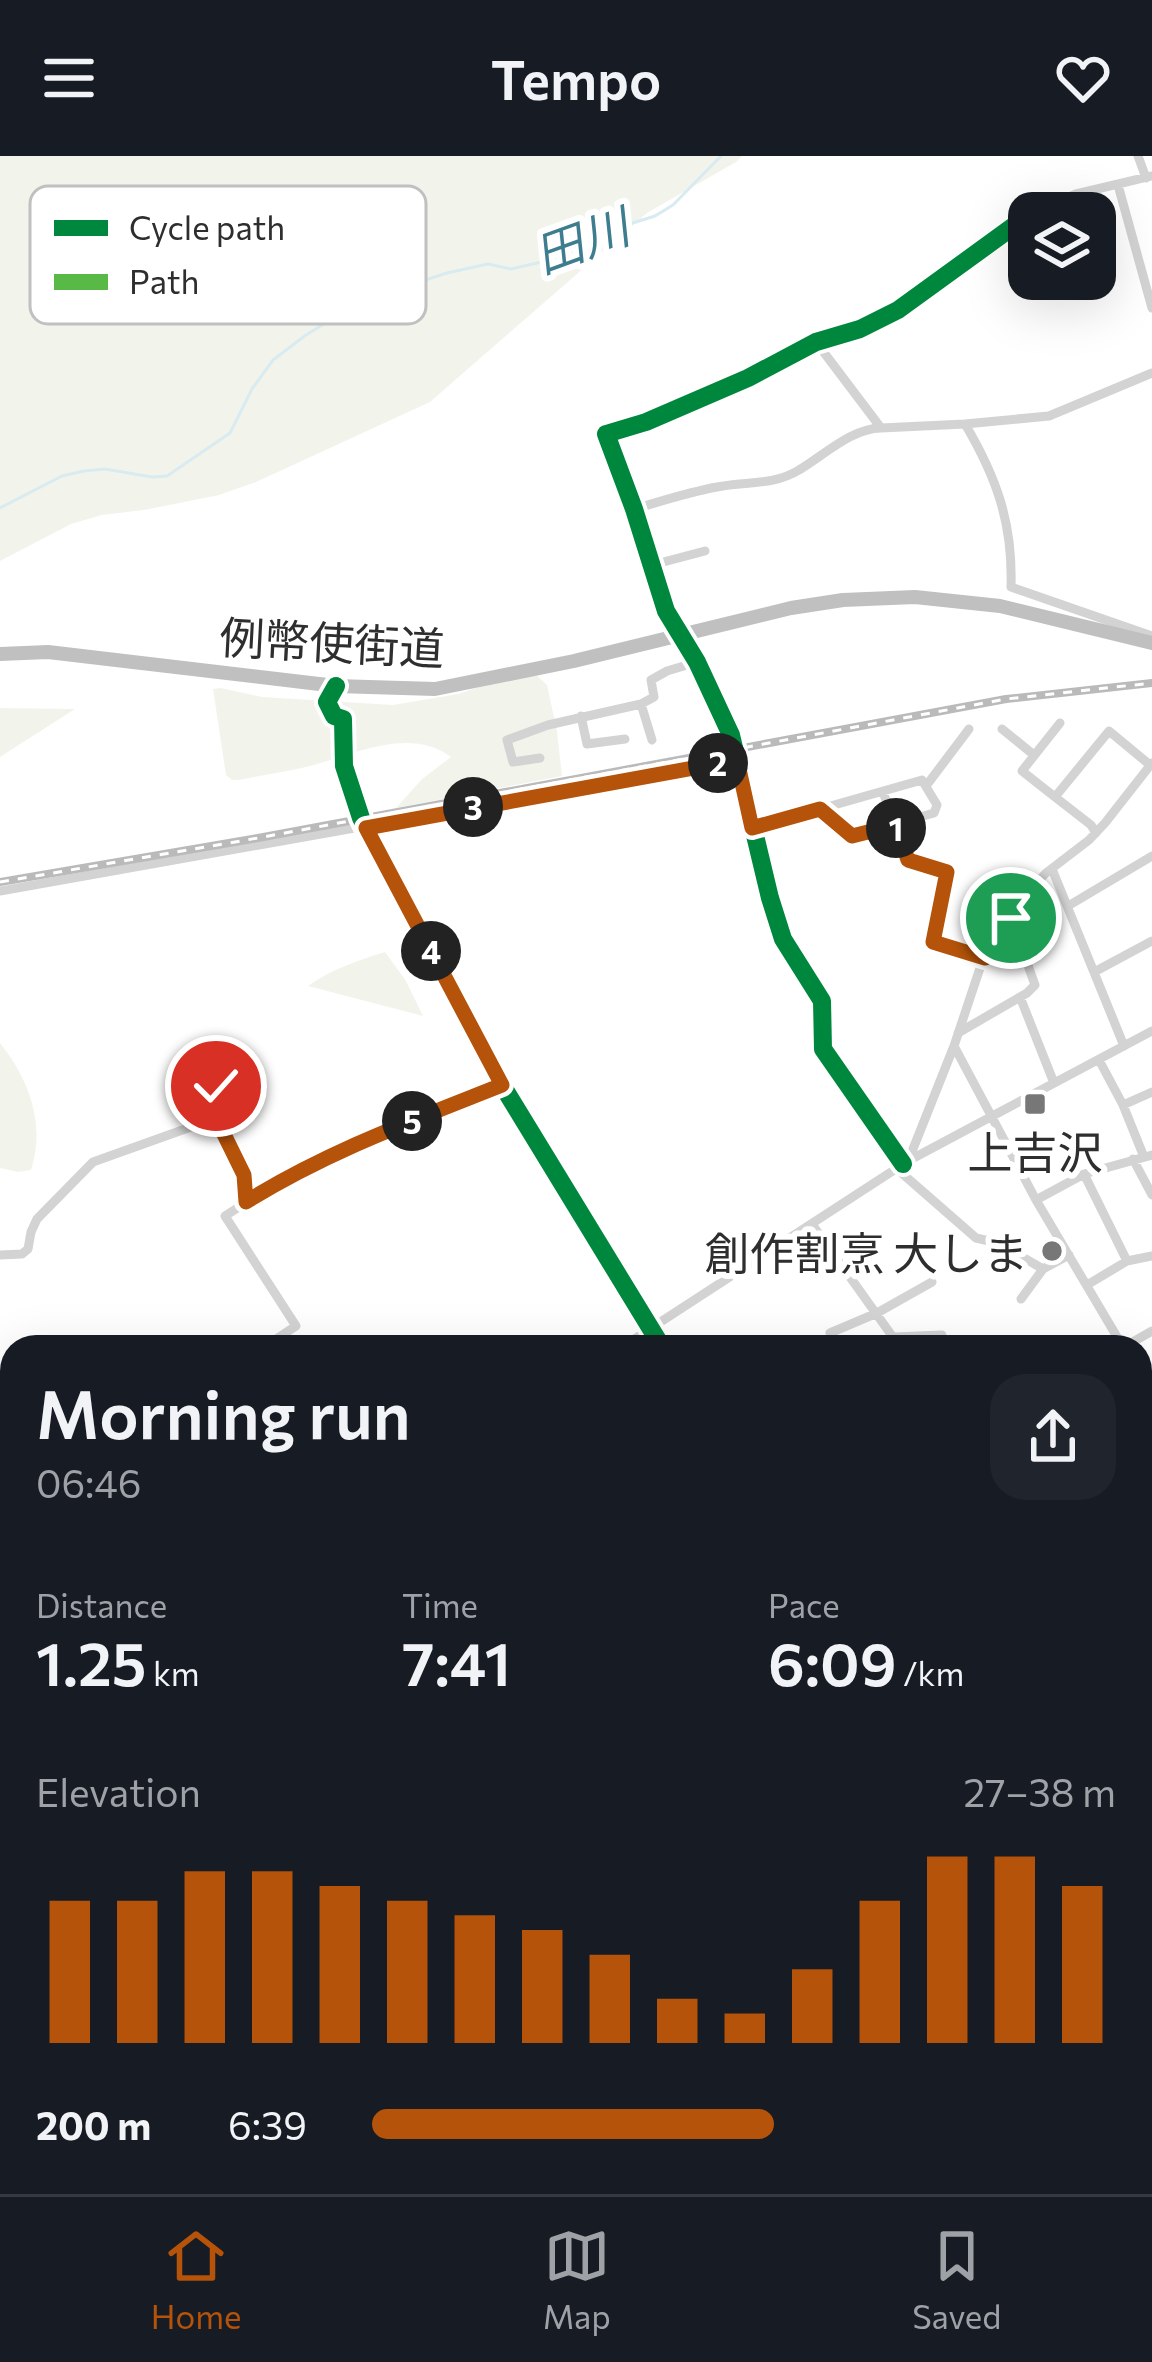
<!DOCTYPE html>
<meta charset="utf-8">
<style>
:root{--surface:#171b24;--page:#20242c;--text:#f1f3f6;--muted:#9ea1a6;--line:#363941;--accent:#b45309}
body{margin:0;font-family:Commissioner,"Noto Sans JP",sans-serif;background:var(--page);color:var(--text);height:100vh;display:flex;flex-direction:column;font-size:45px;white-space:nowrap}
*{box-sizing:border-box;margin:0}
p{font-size:39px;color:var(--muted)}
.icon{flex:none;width:66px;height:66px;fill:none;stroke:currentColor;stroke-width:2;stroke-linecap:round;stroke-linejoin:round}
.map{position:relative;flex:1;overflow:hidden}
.drawer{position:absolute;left:0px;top:1179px;width:1152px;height:861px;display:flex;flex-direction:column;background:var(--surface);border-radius:36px 36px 0 0;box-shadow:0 12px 48px #0002}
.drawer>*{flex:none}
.buttons{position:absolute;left:1008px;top:36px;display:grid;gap:24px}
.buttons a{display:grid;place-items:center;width:108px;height:108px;border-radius:24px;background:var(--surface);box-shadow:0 12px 48px #0002;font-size:60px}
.pin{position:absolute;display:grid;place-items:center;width:102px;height:102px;color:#fff;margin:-51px;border:6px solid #fff;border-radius:50%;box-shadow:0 3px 12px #0007}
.km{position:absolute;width:60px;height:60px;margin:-30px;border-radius:50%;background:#222;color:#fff;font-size:33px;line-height:60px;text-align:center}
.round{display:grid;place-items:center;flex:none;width:126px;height:126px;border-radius:36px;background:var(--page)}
.head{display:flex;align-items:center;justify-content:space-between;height:204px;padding:0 36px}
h1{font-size:66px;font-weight:600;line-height:90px}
.metrics{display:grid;grid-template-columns:repeat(3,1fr);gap:18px;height:204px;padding:12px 36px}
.metrics div{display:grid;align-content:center}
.metrics b{font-size:60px;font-weight:600}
.metrics small{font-size:33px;font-weight:400}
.metrics p{font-size:33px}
.chart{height:336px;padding:24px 36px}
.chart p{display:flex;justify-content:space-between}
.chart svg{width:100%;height:216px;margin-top:12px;stroke:var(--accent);stroke-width:6}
ul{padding:0 36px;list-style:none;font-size:39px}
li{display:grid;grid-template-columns:192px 144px 1fr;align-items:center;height:90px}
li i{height:30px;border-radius:15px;background:var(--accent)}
header{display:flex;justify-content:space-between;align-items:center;height:156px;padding:0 36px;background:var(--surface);font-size:54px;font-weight:600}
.tab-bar{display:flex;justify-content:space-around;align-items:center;height:168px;border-top:3px solid var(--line);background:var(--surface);font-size:33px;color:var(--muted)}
.tab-bar a{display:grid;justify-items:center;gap:6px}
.tab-bar .selected{color:var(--accent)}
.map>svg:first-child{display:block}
.green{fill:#f2f4ec}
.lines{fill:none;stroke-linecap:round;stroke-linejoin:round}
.stream{stroke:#d8ebf1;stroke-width:3}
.river{stroke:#d8ebf1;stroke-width:15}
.minor{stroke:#d3d3d3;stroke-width:9}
.highway{stroke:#c0c0c0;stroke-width:14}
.rail-casing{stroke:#bababa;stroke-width:8}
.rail{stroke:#fff;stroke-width:3;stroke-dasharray:9;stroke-linecap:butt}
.quiet{stroke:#58b947;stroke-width:15;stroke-dasharray:30 15;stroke-linecap:butt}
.cycleway-casing{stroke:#fff;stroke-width:26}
.cycleway{stroke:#00873e;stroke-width:18}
.route-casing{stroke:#fff;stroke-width:24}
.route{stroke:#b45309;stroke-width:15}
.poi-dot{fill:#777;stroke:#fff;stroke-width:4.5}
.labels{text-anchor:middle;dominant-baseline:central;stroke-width:12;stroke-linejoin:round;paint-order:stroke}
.street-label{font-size:45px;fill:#2e2e2e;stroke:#fff}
.poi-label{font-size:45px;fill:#2e2e2e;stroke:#fff}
.water-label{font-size:48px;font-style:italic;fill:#3d7d8f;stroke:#fff}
.key{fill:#fff;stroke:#c0c0c0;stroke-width:3}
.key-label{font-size:33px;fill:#2e2e2e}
</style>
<header><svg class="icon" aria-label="menu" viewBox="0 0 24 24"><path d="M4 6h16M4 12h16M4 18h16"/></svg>Tempo<svg class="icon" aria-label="heart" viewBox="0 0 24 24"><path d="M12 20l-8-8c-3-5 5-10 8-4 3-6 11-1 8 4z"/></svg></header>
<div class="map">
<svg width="1152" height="2038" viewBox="0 0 1152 2038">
<rect width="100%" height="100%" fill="#fff"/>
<path class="green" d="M0,0h742l-6,6 -89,51 -217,189 -174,80 -37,13 -75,15 -42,5 -31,9 -71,37z
M531,514l16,15 10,46 5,45 -166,32 26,-29 29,-22c-40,-30 -94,-4 -137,8 -24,6 -50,10 -75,15h-7l-6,-5 -13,-86 8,-1 41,9 131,8 65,-11z
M0,552l75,1 -75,48z
M385,796l21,29 17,35 -115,-30c22,-16 51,-26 77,-34z
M0,887c29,36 46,82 31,127l-13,2 -18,-4z
M0,1938l12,7v83h121l13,9 49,1h-195z
M277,2028h288l1,1 -21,9h-275z"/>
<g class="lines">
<path class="stream" d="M0,352l62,-32 22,-5 21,-2 47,8 15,-1 63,-43 22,-44 21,-29 33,-25 42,-26 24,-12 75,-24 41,-9 23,5 48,-11 26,-20 70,-22 18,-11 48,-49"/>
<path class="river" d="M1140,1579l12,-14
M485,2038l31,-10"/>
<path class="minor" d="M1138,0l8,22
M1118,29l34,123
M1032,57l44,-19 76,-18
M816,186l65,86 84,-4c32,54 48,100 46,163l141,49
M965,268l84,-8 103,-43
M634,353c28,-8 55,-17 83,-22 28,-6 56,-1 82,-17 24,-14 53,-42 82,-42
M652,409l53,-14
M336,530l-9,16 7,14 9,3 1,47 17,52 40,79 101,188 160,262
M641,548l11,36
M581,560l6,28 38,-5
M1002,573l32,26
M540,602l-27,4 -6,-22 41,-15 93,-21 13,-7 -3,-17 16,-9 30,-9
M922,624l15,25 -3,8 -82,23 -32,-27z
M926,630l43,-57
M883,636l25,68 39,12 -14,70 52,16
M1055,641l-33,-26 38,-48
M752,672l68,-19
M1096,677l-5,-8 -36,-28 54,-66 41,34
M1052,713l72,177
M0,735l737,-131
M1068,750l84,-50
M1096,815l56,-30
M1020,841l34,86
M958,877l69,-40 8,-8 -24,-67
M954,890l82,154 87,147
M1099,904l24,45 21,52
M216,930v32l28,57 2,27
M1123,949l29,-13
M909,1003l45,-113 27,-81 20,-34 29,-41 16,-17 43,-33 16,-17 47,-60
M1133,1003l19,36
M903,1008l-80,-115 -1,-48 -39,-62 -13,-41 -39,-163 -34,-73 -31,-51 -32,-102 -28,-75 40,-12 102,-44 68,-36 44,-13 38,-19 131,-95
M897,1013l79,69 22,5 45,26
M1084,1018l43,87
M1036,1044l48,-26 68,-19
M812,1068l88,123
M0,1099l22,-1 6,-5 3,-17 6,-13 56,-57 123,-44
M1087,1129l40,-24 25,-5
M1021,1143l22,-30 26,-14
M894,1181l48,-2
M264,1191l32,-21 -71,-110 50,-32 80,-41 147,-58
M622,1191l286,-186 244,-130
M835,1191l-5,-14 47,-20 55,-31
M1124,1191l28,-16
M1140,1220l12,21
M0,1565l12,-2
M1140,1790l12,9
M1140,1863l12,11
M0,1885l12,11
M1140,2004l12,13
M806,2028l5,10
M878,2028l7,10
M1111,2028l-2,2 8,8
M227,2038l6,-10"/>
<path class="highway" d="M0,498l48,-2 288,34 99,3 139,-28 217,-53 52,-8 72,-3 85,9 152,37
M1140,1898l12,-13
M977,2038l16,-10"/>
<g class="rail-casing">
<path id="rail" d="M0,726l258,-44 748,-139 146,-16
M0,1454l12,4
M1140,1467h12"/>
</g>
<use href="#rail" class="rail"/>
<path class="quiet" d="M1140,1925l12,-13
M1025,2038l13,-10"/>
<g class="cycleway-casing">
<path id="cycleway" d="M336,530l-9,16 7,14 9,3 1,47 17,52 40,79 101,188 160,262
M903,1008l-80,-115 -1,-48 -39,-62 -13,-41 -39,-163 -34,-73 -31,-51 -32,-102 -28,-75 40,-12 102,-44 68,-36 44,-13 38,-19 131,-95"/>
</g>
<use href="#cycleway" class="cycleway"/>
</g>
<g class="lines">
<g class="route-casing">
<path id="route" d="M216,930v32l28,57 2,27c80,-50 168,-82 256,-117l-136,-257 371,-68 15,68 68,-19 32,27 44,-11 12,35 39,12 -14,70 52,16 26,-40"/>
</g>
<use href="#route" class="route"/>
</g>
<g class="poi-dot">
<rect x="1023" y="936" width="24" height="24" rx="6"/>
<circle cx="1052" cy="1095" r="12"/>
</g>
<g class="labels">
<g class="street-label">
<text transform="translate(332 485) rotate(3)">例幣使街道</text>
</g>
<g class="poi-label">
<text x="1035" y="994">上吉沢</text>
<text x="1028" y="1095" text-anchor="end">創作割烹 大しま</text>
</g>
<g class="water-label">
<text transform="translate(581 83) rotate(-20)">田川</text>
</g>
</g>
<rect x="30" y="30" width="396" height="138" rx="18" class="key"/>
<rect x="54" y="64" width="54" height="16" fill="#00873e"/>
<rect x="54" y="118" width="54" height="16" fill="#58b947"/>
<g class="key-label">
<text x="129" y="84">Cycle path</text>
<text x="129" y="138">Path</text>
</g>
</svg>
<div class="buttons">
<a><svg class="icon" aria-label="layers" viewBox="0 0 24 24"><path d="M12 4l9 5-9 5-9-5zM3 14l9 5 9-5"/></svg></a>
</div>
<div class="pin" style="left:1011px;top:762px;background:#1e9e55"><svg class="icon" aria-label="arrive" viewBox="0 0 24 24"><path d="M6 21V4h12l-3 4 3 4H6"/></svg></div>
<div class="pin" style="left:216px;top:930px;background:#d93025"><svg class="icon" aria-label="check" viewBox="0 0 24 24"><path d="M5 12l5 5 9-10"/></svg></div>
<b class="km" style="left:896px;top:672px">1</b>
<b class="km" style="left:718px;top:607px">2</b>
<b class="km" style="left:473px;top:651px">3</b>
<b class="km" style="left:431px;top:795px">4</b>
<b class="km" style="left:412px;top:965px">5</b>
<section class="drawer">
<div class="head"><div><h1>Morning run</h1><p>06:46</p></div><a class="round"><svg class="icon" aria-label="share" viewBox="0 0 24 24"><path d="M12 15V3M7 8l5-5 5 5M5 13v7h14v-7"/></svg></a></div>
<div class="metrics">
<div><p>Distance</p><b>1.25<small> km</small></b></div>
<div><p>Time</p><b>7:41</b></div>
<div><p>Pace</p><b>6:09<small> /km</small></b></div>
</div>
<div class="chart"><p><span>Elevation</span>27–38 m</p>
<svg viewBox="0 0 160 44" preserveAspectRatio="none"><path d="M5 44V15M15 44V15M25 44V9M35 44V9M45 44V12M55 44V15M65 44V18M75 44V21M85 44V26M95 44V35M105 44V38M115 44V29M125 44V15M135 44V6M145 44V6M155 44V12"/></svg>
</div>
<ul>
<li><b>200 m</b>6:39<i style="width:54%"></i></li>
</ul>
</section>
</div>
<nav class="tab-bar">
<a class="selected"><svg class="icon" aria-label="home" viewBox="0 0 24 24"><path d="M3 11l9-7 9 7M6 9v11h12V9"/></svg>Home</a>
<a><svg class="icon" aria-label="map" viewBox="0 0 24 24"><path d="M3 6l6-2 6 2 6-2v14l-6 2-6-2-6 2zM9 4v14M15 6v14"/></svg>Map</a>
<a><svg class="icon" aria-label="saved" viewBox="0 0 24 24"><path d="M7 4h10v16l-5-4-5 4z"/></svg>Saved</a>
</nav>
